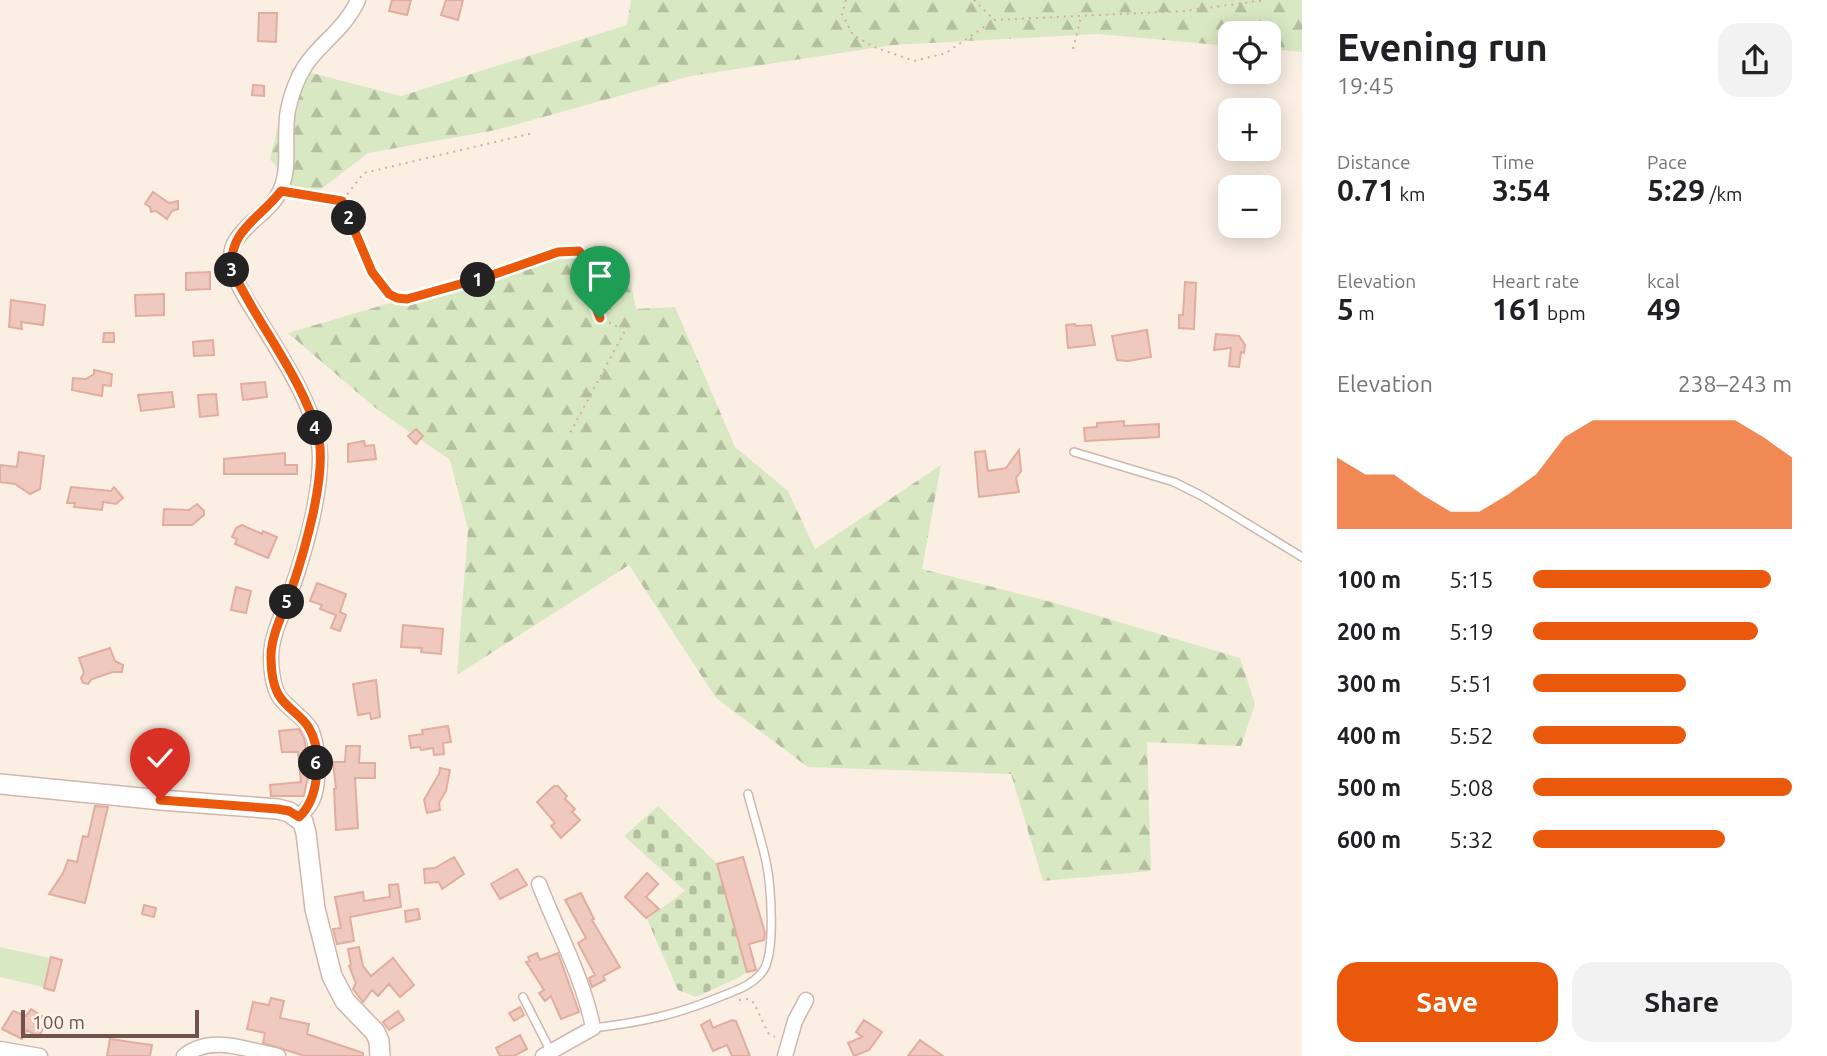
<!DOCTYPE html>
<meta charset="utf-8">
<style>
:root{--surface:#fff;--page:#f2f2f2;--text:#202124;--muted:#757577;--accent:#ea580c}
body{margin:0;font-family:Ubuntu,sans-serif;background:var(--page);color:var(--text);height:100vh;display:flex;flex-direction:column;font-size:26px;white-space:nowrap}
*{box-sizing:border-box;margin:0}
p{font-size:23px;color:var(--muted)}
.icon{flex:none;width:38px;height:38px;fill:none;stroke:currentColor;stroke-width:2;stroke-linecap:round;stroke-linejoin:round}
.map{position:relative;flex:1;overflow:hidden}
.side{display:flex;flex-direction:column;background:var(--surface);width:525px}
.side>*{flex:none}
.buttons{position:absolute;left:1218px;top:21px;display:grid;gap:14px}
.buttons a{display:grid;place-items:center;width:63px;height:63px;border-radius:14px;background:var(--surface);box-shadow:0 4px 18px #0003;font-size:35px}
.scale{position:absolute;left:21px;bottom:18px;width:178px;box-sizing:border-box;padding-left:7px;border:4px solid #72534b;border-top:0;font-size:19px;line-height:24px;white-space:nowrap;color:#72534b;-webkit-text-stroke:5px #fef3ea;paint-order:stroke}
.pin{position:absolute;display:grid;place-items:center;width:60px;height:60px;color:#fff;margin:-72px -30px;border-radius:50% 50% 50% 0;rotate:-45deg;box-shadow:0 0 7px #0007}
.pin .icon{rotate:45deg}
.km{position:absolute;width:35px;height:35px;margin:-18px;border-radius:50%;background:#222;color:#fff;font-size:19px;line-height:35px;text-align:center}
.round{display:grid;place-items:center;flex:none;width:74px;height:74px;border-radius:21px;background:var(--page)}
.headline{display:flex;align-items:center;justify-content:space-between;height:119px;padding:0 35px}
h1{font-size:38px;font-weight:700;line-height:52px}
.figures{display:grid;grid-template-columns:repeat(3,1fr);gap:10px;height:119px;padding:7px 35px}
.figures div{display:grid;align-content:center}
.figures b{font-size:30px;font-weight:700}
.figures small{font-size:19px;font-weight:400}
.figures p{font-size:19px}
.chart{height:196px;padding:14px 35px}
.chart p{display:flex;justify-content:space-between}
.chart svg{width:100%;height:126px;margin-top:7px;fill:var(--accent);opacity:.7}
.primary-button{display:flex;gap:14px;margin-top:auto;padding:14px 35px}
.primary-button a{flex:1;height:80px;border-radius:21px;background:var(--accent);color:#fff;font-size:28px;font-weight:700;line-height:80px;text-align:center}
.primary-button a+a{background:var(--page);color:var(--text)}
ul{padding:0 35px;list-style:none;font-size:23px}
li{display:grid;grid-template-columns:112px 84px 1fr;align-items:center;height:52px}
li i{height:18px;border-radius:9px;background:var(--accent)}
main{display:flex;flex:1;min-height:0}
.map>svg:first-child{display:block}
.forest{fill:url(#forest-firs)}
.cemetery{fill:url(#cemetery-stones)}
.park{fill:#d8e8c3}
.building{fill:#efc9bd;stroke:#e1ad9e;stroke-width:2}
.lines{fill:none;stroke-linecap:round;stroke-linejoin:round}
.lane-casing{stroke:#ceb7ae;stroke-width:10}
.street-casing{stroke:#ceb7ae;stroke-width:17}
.secondary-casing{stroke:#d1b6ac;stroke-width:22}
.path{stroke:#d4aca0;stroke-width:2;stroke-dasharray:2 5;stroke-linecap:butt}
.lane{stroke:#fff;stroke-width:7}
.street{stroke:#fff;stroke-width:14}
.secondary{stroke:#fff;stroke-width:19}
.route-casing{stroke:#fff;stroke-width:14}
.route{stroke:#ea580c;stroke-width:9}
</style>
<main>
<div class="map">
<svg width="1302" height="1056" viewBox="0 0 1302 1056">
<defs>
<pattern id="forest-firs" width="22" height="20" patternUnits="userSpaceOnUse" patternTransform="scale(1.75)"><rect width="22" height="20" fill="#d8e8c3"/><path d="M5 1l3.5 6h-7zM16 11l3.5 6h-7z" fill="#b4bfa0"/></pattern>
<pattern id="cemetery-stones" width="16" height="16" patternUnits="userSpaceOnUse" patternTransform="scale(1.75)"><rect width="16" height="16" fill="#d8e8c3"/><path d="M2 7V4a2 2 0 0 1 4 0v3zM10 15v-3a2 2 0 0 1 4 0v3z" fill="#b4bfa0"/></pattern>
</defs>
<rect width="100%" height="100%" fill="#fbefe4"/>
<path class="forest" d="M631,0h671v52l-33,-3v-16h-39v13l-132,-12 -205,11 -202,31 -195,54 -128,23 -64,49 -34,-43 22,-91 109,28 226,-71z
M570,250l14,28 43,-15 9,46 39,-2 60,140 53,44 27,58 126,-84 -19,104 133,34 185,55 15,46 -14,42 -94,-4 4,129 -108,10 -32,-107 -203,-7 -92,-69 -87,-133 -172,110 11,-146 -18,-69 -72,-50 -90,-77z"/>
<path class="cemetery" d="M658,806l59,58 30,107 -7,6 -44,20 -18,-7 -31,-71 38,-28 -61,-55z"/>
<path class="park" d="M0,947l50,11 -7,29 -43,-10z"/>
<path class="building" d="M392,0h19l-4,15 -18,-4z
M446,0h17l-5,20 -17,-5z
M259,13h18l-1,29 -18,-1z
M253,85l11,1v10l-12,-1z
M153,192l16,11 9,-2v8l-6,2 -5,8 -11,-8 -5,1 -1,-5 -5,-3z
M210,272v17l-24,1v-17z
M1185,282l11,1 -2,46 -15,-1v-13h4z
M164,294v21l-28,1 -1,-21z
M11,300l34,5 -2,20 -22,-3 1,7 -13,-2z
M1075,324l1,2 15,-1 4,20 -27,3 -2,-23z
M1147,330l4,27 -23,4 -11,-1 -5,-24z
M104,333h10v9h-11z
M1216,334l23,2 6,9 -1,8 -3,-1 -2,15 -10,-1 2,-18 -17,2z
M213,340l1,15 -20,1 -1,-14z
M94,370l18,4 -1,12 -8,-1 -1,11 -30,-6 1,-12 13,1 8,-5z
M265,382l2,15 -24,3 -2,-16z
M172,392l2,15 -33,4 -3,-16z
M216,394l2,21 -18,2 -2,-22z
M1124,421v5l35,-2v13l-74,4 -1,-13 13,-1v-4z
M416,429l7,7 -7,8 -8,-8z
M364,441l1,5 9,-1 2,14 -28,3v-18z
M1019,450l2,21 -5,7 3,14 -40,5 -4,-45 10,-1 3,20 18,-3z
M19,452l25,4 -4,33 -10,5 -15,-10 -15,-2v-17l17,2z
M285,453v12h12v9h-73v-15z
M71,487l40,4 3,-4 9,11 -7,6 -13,-2 -1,8 -28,-3 1,-4h-8z
M197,504l7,7v4l-12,10h-29l1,-16 25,1z
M242,525l20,9 1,-3 14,6 -9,21 -33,-14 2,-5 -5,-2 4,-9z
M317,583l29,11 -6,18 6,3 -6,16 -9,-3 5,-13 -16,-6 2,-4 -12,-4z
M236,587l15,4 -5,22 -15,-3z
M403,625l40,4 -2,25 -20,-2 1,-4 -21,-1z
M110,648l5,13 8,4 -1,7h-9l-21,7 -4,5 -5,-1 -2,-5 3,-5 -5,-15z
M376,680l4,37 -9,2 -1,-6 -12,2 -5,-31z
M448,726l3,16 -8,1 1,11 -10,1 -1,-7 -12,2 -1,-3 -9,1 -2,-12 14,-2 -1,-4z
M299,729l5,9 3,17 1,20 -4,21h-33l-1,-11 31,-3 -3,-30h-16l-3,-21z
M346,746h14l-1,17h16v15h-20l3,50 -22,2 -2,-41h2l-3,-27h12z
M440,768l10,2 -4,21 -7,12 1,7 -13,3 -3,-13 15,-26z
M554,786h4l9,10 -2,3 10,10 -3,3 8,8 -19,18 -10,-12 4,-3 -18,-21z
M95,806l13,1 -23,96 -36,-9 14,-21 5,-13 9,2 6,-26 5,1z
M454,857l10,17 -22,15 -3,-7 -14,1 -1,-14 11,-1z
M743,857l22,76 -1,7 -15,4 7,26 -9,2 -30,-108z
M517,869l10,16 -27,14 -9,-15z
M647,873l11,11 -12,13 13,12 -13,9 -21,-21z
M398,884l3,23 -51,10 4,24 -17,3 -4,-15 8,-1 -6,-31 28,-5 1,9 26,-4 -1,-12z
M581,893l13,26 -2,1 28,47 -17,9 2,4 -13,7 -3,-9 6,-3 -17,-32 8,-5 -21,-38z
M144,905l12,3 -2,9 -12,-3z
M418,909l2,10 -14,3 -1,-11z
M359,947l4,19 8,10 22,-18 21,27 -14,12 -11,-13 -11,12 -6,-6 -9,12 -10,-13 3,-6 -7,-17 2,-1 -3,-16z
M537,953l3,7 18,-7 21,59 -18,7 -10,-23 -6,5 -6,-8 5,-3 -18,-28 4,-1 -2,-4z
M51,957l11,3 -8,31 -10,-3z
M271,998l13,3 -4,17 29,6 -2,10 56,19v3h-58l-42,-13 2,-10 -18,-4 6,-27 16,3z
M520,1007l4,8 -10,6 -5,-8z
M31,1009l11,7 -4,6 7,4 -7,11 -11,-7 -5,9 -20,-10 11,-18 13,5z
M398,1011l6,9 -15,10 -6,-8z
M710,1020l3,8 19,-8 4,1 14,35h-18l-5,-11 -14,6 -12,-26z
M864,1020l18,12 -13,18 -15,6 -6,-13 14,-6 -6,-5z
M520,1035l7,14 -13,7h-14l-4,-8z
M110,1039l42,6 -2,11h-43z
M920,1040l4,3 19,13h-35z"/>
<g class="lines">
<g class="lane-casing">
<path id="lane" d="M1074,452l100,30 28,14 100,61
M523,997l28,55
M593,1028c50,-6 83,-13 129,-32 15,-6 31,-11 41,-25 13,-19 8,-86 3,-110 -5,-22 -12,-44 -18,-67"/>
</g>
<g class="street-casing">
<path id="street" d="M299,817c4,-4 10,-10 13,-16 8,-16 7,-57 -2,-73 -8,-12 -21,-19 -30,-30 -7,-10 -9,-29 -9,-41 0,-22 13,-46 20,-66 14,-39 29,-93 29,-134 -1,-46 -39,-101 -62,-139 -9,-15 -20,-30 -25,-47 -13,-40 36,-52 48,-82 10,-25 2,-53 7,-79 3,-15 9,-31 17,-44 15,-23 41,-38 53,-66
M539,884c18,46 45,96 54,144l-50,28
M0,1049l40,7
M184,1056c27,-22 63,-6 94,0
M785,1056l10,-35 11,-21"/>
</g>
<g class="secondary-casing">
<path id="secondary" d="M0,784l161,16 117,9 11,3 14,10 3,11 9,76 17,67 13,25 30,31 4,9 1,15"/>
</g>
<path class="path" d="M846,0l-4,14 11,21 21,12 40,14 32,-8 48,-33 190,-9 82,-11
M974,0l19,19
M1073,49l8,-32
M295,193l47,8 22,-28 169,-40
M342,201c11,26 25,77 49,94 4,3 10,3 16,4l85,-23 66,-24 21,-1 14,24 1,26 6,17 18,9 10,-2 -58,108
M739,1000l9,-1 6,4 14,30 7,4"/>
<use href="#lane" class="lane"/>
<use href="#street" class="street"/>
<use href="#secondary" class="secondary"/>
</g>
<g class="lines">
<g class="route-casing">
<path id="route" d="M160,800l118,9 11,2 10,6c20,-18 24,-65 10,-89 -7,-12 -21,-19 -29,-31 -7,-10 -9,-28 -9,-41 0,-21 13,-45 20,-65 13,-38 37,-118 27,-156 -16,-58 -60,-110 -86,-165 -4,-40 28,-51 49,-79l61,10 30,71 17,22 8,4 10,1 85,-24 66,-23 21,-1 11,16 3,8 1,27 6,16"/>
</g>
<use href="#route" class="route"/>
</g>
</svg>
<div class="buttons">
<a><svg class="icon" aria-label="locate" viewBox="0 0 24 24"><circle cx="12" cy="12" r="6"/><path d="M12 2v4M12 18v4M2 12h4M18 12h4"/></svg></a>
<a>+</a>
<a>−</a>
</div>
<div class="scale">100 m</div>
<div class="pin" style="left:600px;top:318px;background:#1e9e55"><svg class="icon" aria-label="arrive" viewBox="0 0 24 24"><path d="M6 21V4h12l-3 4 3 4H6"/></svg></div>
<div class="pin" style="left:160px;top:800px;background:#d93025"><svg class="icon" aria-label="check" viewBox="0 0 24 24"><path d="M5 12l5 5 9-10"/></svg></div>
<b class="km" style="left:478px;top:280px">1</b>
<b class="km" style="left:349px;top:218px">2</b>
<b class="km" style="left:232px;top:270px">3</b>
<b class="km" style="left:315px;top:428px">4</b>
<b class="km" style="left:287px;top:602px">5</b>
<b class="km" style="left:316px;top:763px">6</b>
</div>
<section class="side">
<div class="headline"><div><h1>Evening run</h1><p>19:45</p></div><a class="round"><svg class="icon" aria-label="share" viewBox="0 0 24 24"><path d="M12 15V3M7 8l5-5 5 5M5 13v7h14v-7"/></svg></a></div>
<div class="figures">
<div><p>Distance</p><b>0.71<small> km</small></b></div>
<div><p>Time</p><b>3:54</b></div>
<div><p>Pace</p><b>5:29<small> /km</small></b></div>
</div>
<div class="figures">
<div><p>Elevation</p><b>5<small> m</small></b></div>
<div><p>Heart rate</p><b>161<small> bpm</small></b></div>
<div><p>kcal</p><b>49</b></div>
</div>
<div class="chart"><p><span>Elevation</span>238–243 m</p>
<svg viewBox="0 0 160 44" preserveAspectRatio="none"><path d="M0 44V19L10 25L20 25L30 32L40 38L50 38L60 32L70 25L80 12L90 6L100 6L110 6L120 6L130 6L140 6L150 12L160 19V44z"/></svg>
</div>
<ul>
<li><b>100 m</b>5:15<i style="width:92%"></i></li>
<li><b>200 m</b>5:19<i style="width:87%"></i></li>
<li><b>300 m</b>5:51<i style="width:59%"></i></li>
<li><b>400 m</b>5:52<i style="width:59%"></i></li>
<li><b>500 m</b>5:08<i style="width:100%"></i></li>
<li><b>600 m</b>5:32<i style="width:74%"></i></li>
</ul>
<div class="primary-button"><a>Save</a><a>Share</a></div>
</section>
</main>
